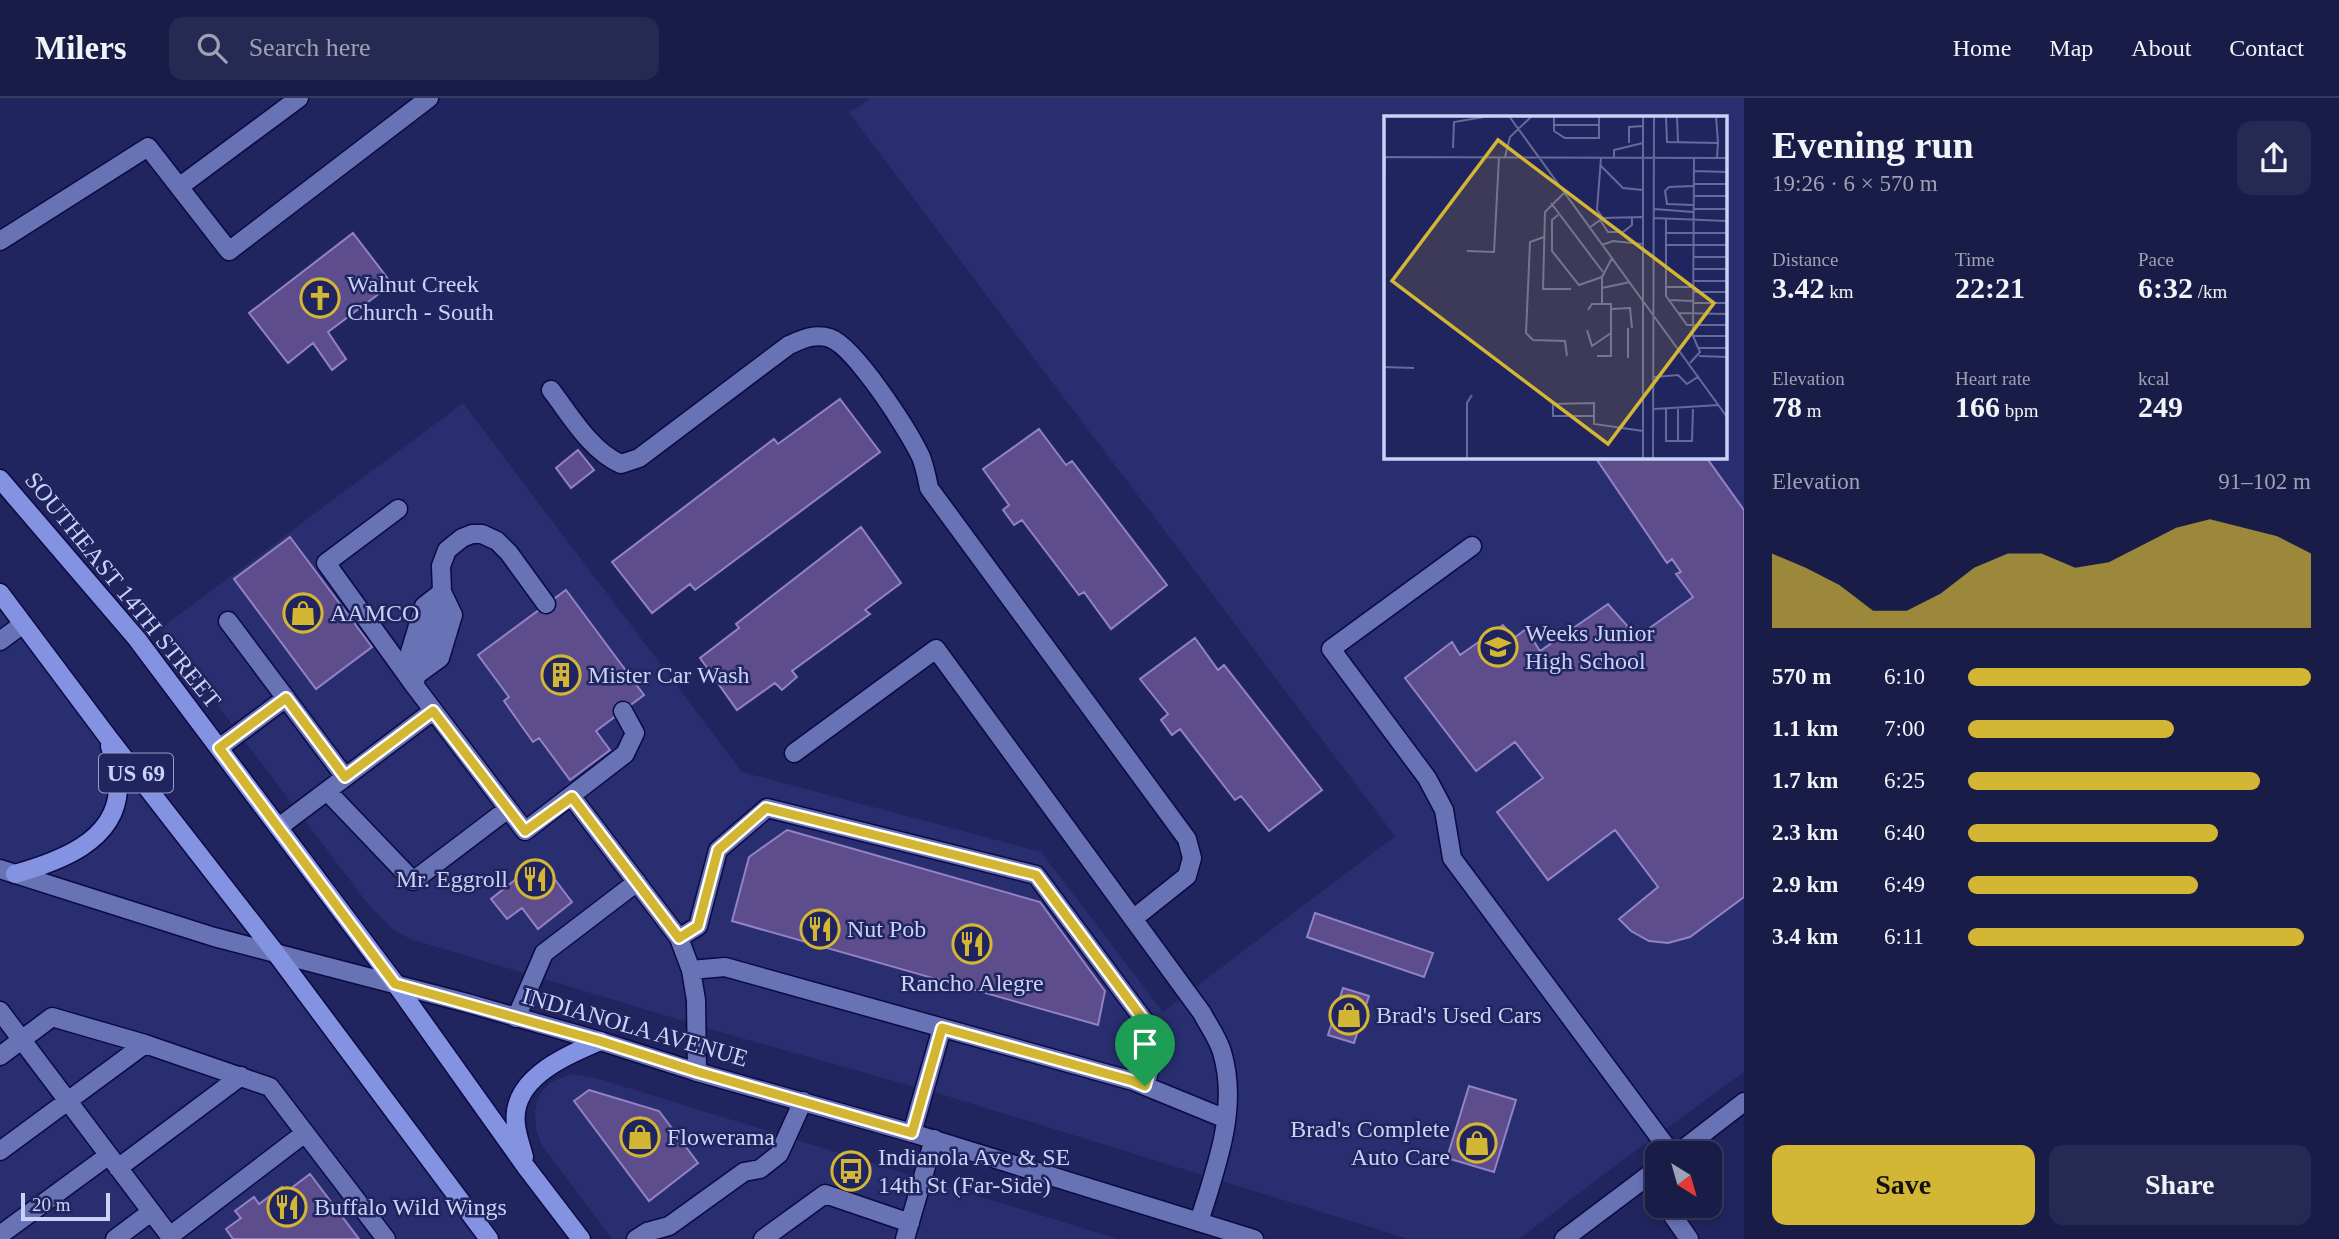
<!DOCTYPE html>
<meta charset="utf-8">
<style>
:root{--surface:#191c47;--page:#262952;--text:#f1f3f6;--muted:#9fa1b4;--line:#373a60;--accent:#d4b635}
body{margin:0;font-family:"Times New Roman",serif;background:var(--page);color:var(--text);height:100vh;display:flex;flex-direction:column;font-size:26px;white-space:nowrap}
*{box-sizing:border-box;margin:0}
p{font-size:23px;color:var(--muted)}
.icon{flex:none;width:38px;height:38px;fill:none;stroke:currentColor;stroke-width:2;stroke-linecap:round;stroke-linejoin:round}
.map{position:relative;flex:1;overflow:hidden}
.side{display:flex;flex-direction:column;background:var(--surface);width:595px}
.side>*{flex:none}
.needle{width:46px;rotate:143deg}
.buttons{position:absolute;left:1645px;top:1043px;display:grid;gap:14px}
.buttons a{display:grid;place-items:center;width:77px;height:77px;border-radius:14px;background:var(--surface);box-shadow:0 4px 10px #0003,0 0 0 2px var(--line);font-size:35px}
.scale{position:absolute;left:21px;bottom:18px;width:89px;box-sizing:border-box;padding-left:7px;border:4px solid #cad2f6;border-top:0;font-size:19px;line-height:24px;white-space:nowrap;color:#cad2f6;-webkit-text-stroke:5px #21255f;paint-order:stroke}
.pin{position:absolute;display:grid;place-items:center;width:60px;height:60px;color:#fff;margin:-72px -30px;border-radius:50% 50% 50% 0;rotate:-45deg;box-shadow:0 0 7px #0007}
.pin .icon{rotate:45deg}
.round{display:grid;place-items:center;flex:none;width:74px;height:74px;border-radius:14px;background:var(--page)}
.headline{display:flex;align-items:center;justify-content:space-between;height:119px;padding:0 28px}
h1{font-size:38px;font-weight:700;line-height:52px}
.metrics{display:grid;grid-template-columns:repeat(3,1fr);gap:10px;height:119px;padding:7px 28px}
.metrics div{display:grid;align-content:center}
.metrics b{font-size:30px;font-weight:700}
.metrics small{font-size:19px;font-weight:400}
.metrics p{font-size:19px}
.chart{height:196px;padding:14px 28px}
.chart p{display:flex;justify-content:space-between}
.chart svg{width:100%;height:126px;margin-top:7px;fill:var(--accent);opacity:.7}
.primary-button{display:flex;gap:14px;margin-top:auto;padding:14px 28px}
.primary-button a{flex:1;height:80px;border-radius:14px;background:var(--accent);color:#111;font-size:28px;font-weight:700;line-height:80px;text-align:center}
.primary-button a+a{background:var(--page);color:var(--text)}
ul{padding:0 28px;list-style:none;font-size:23px}
li{display:grid;grid-template-columns:112px 84px 1fr;align-items:center;height:52px}
li i{height:18px;border-radius:9px;background:var(--accent)}
header{display:flex;align-items:center;gap:42px;box-sizing:border-box;height:98px;padding:0 35px;background:var(--surface);border-bottom:2px solid var(--line)}
header strong{font-size:33px}
nav{display:flex;gap:38px;margin-inline-start:auto;font-size:24px}
.search{width:490px;height:63px;background:var(--page);display:flex;align-items:center;gap:18px;box-sizing:border-box;padding:0 24px;border-radius:14px;color:var(--muted);font-size:26px}
main{display:flex;flex:1;min-height:0}
.map>svg:first-child{display:block}
.built{fill:#282e6f;fill-rule:evenodd}
.building{fill:#5e4d8c;stroke:#9382c6;stroke-width:2}
.lines{fill:none;stroke-linecap:round;stroke-linejoin:round}
.service-casing{stroke:#0d0942;stroke-width:21}
.tertiary-casing{stroke:#0d0942;stroke-width:21}
.secondary-casing{stroke:#0d0942;stroke-width:21}
.primary-casing{stroke:#0d0942;stroke-width:21}
.service{stroke:#6773b5;stroke-width:18}
.tertiary{stroke:#6773b5;stroke-width:18}
.secondary{stroke:#6773b5;stroke-width:18}
.primary{stroke:#8392e1;stroke-width:18}
.route-casing{stroke:#fff;stroke-width:14}
.route{stroke:#d4b635;stroke-width:9}
.labels{text-anchor:middle;dominant-baseline:central;stroke-width:5;stroke-linejoin:round;paint-order:stroke}
.shield{fill:#21255f;stroke:#979ec9;stroke-width:2}
.shield-label{font-size:23px;font-weight:bold;fill:#cad2f6}
.poi-label{font-size:24px;fill:#cad2f6;stroke:#21255f;text-anchor:start}
.street-label{font-size:24px;fill:#cad2f6;stroke:#21255f}
.inset-road{fill:none;stroke:#656a9b;stroke-width:2}
.view{fill:#d4b635;fill-opacity:0.15;stroke:#d4b635;stroke-width:3.5}
.inset-edge{fill:none;stroke:#cad2f6;stroke-width:3.5}
</style>
<header>
<strong>Milers</strong>
<div class="search"><svg class="icon" aria-label="search" viewBox="0 0 24 24"><circle cx="10" cy="10" r="6"/><path d="M15 15l6 6"/></svg>Search here</div>
<nav><a>Home</a><a>Map</a><a>About</a><a>Contact</a></nav>
</header>
<main>
<div class="map">
<svg width="1744" height="1141" viewBox="0 0 1744 1141">
<rect width="100%" height="100%" fill="#21255f"/>
<path class="built" d="M870,0h874v974l-117,85 -108,82h-110l-462,-143 -220,-62 -317,-95 -17,-10 -25,-25 -208,-275 303,-226 279,369 299,80 122,160 232,-176 -546,-723zM1385,19h340v340h-340z
M0,493l486,648h-486z
M571,976l25,4 522,161h-506l-71,-95 -5,-15 -1,-15 2,-13 5,-10 9,-9z"/>
<path class="building" d="M353,135l39,51 -64,48 18,27 -14,11 -19,-27 -25,20 -39,-50z
M840,301l40,53 -185,138 -5,-6 -38,29 -40,-51 162,-123 4,5z
M1039,331l27,36 6,-4 95,124 -56,44 -27,-37 -5,3 -57,-75 -8,5 -11,-15 6,-5 -26,-36z
M578,352l16,20 -23,18 -15,-20z
M1595,359h111l38,53v387l-54,40 -22,6 -19,-2 -18,-10 -12,-12 39,-32 -43,-57 -67,50 -51,-68 46,-34 -28,-36 -39,29 -71,-93 47,-36 8,13 43,-30 11,13 12,-9 14,22 68,-47 29,33 56,-40 -17,-23 5,-2 -9,-13 -5,4z
M861,429l40,56 -36,27 5,4 -78,57 5,6 -15,13 -7,-7 -38,27 -37,-52 39,-30 -3,-4z
M290,439l82,110 -56,42 -82,-110z
M566,492l78,105 -48,36 14,19 -40,30 -31,-42 -6,4 -29,-41 5,-4 -31,-42z
M1195,540l23,32 6,-5 98,125 -53,41 -28,-35 -6,4 -55,-71 -8,6 -11,-15 7,-6 -28,-35z
M787,732l253,72 65,89 -7,34 -366,-104 17,-64z
M540,762l32,42 -34,27 -16,-21 -15,11 -16,-20z
M1315,815l118,40 -9,24 -117,-40z
M1343,890l26,8 -15,47 -26,-8z
M1469,988l47,14 -22,72 -47,-14z
M589,992l70,21 39,52 -49,38 -75,-100z
M310,1076l49,65h-126l-7,-10 15,-11 -6,-7 19,-14 5,7 23,-17 4,5z"/>
<g class="lines">
<g class="service-casing">
<path id="service" d="M179,89l120,-89
M0,143l148,-94 81,104 200,-153
M551,292c20,26 39,60 70,74l18,-6 150,-113c14,-6 25,-12 41,-7 25,9 79,93 91,119 4,10 6,21 8,31l258,351 5,19 -5,18 -54,43
M398,411l-72,54 88,122 111,146 100,-77 10,-21 -12,-22
M1472,448l-141,103 96,129 17,32 8,48 219,295
M442,494l11,23 -13,43 -22,16 -8,-22 14,-46z
M228,523l117,156
M0,543l23,-17
M414,587l28,-93 -1,-26 6,-16 15,-12 10,-4h10l15,7 12,12 37,51
M219,650l67,-50
M794,655l142,-104 266,364c6,12 16,25 20,39 17,57 -6,115 -23,170
M327,693l86,90 95,-72
M572,699l107,141 12,32 5,30 1,72
M279,729l154,-116
M679,840l19,-12 20,-76 49,-42 269,67 122,164 -13,47
M691,872l34,-3 408,114 93,38
M0,913l172,228
M516,920l28,-65 93,-71
M0,958l52,-39 93,27 125,43 116,152
M912,1035l30,-105
M0,1053l145,-107
M118,1070l123,-92
M1645,1080l12,16
M1666,1108l23,33
M0,1137l109,-80
M170,1138l135,-103
M115,1141l36,-27
M636,1141l11,-7 22,-6 75,-54 16,-3 19,-15 24,-53
M763,1141l62,-45 85,29
M905,1141l29,-100"/>
</g>
<g class="tertiary-casing">
<path id="tertiary" d="M1678,1055l66,-51
M1564,1141l93,-70"/>
</g>
<g class="secondary-casing">
<path id="secondary" d="M0,771l214,68 253,66 133,38 97,31 215,61 342,106"/>
</g>
<g class="primary-casing">
<path id="primary" d="M0,381l137,160 258,344 131,184 55,72
M0,495l107,143 168,216 214,287
M15,776c42,-12 101,-32 103,-85 1,-14 -4,-30 -8,-43
M524,1059c-3,-11 -7,-22 -8,-32 -6,-47 50,-69 84,-84"/>
</g>
<use href="#service" class="service"/>
<use href="#tertiary" class="tertiary"/>
<use href="#secondary" class="secondary"/>
<use href="#primary" class="primary"/>
</g>
<g class="lines">
<g class="route-casing">
<path id="route" d="M286,600l59,79 88,-66 92,120 47,-34 107,141 19,-12 20,-76 48,-42 270,67 122,164 -13,47 -12,-5 -191,-53 -30,105 -214,-61 -98,-31 -205,-57 -176,-236z"/>
</g>
<use href="#route" class="route"/>
</g>
<defs>
<g id="church-ring" transform="scale(2.0125)"><circle r="9.5" fill="#21255f" stroke="#d4b635" stroke-width="1.5"/><path d="M-1.2-6h2.4v3.5h3.3v2.4h-3.3V6h-2.4V-.1h-3.3v-2.4h3.3Z" fill="#d4b635"/></g>
<g id="shop-ring" transform="scale(2.0125)"><circle r="9.5" fill="#21255f" stroke="#d4b635" stroke-width="1.5"/><path d="M-5-2.5h2.3a2.7 3.5 0 0 1 5.4 0H5L5.5 6h-11ZM-1.5-2.5h3a1.5 2.3 0 0 0-3 0Z" fill="#d4b635"/></g>
<g id="school-ring" transform="scale(2.0125)"><circle r="9.5" fill="#21255f" stroke="#d4b635" stroke-width="1.5"/><path d="M0-5L7-2L0 1L-7-2ZM-4 1L0 2.5L4 1V4Q0 6-4 4Z" fill="#d4b635"/></g>
<g id="building-ring" transform="scale(2.0125)"><circle r="9.5" fill="#21255f" stroke="#d4b635" stroke-width="1.5"/><path d="M-4-6H4V6H1V3H-1V6H-4ZM-2.5-4.3h1.7v1.8h-1.7ZM.8-4.3h1.7v1.8H.8ZM-2.5-1h1.7V.8h-1.7ZM.8-1h1.7V.8H.8Z" fill="#d4b635"/></g>
<g id="restaurant-ring" transform="scale(2.0125)"><circle r="9.5" fill="#21255f" stroke="#d4b635" stroke-width="1.5"/><path d="M-5-6h1v4h1v-4h1v4h1v-4h1v5L-1.5 .5V6h-2V.5L-5-1ZM5-6V6H3V1.5H1.5Q1.5-4 5-6Z" fill="#d4b635"/></g>
<g id="bus-ring" transform="scale(2.0125)"><circle r="9.5" fill="#21255f" stroke="#d4b635" stroke-width="1.5"/><path d="M-5-6H5V4H4V6H2V4H-2V6H-4V4H-5ZM-3.5-4V0h7V-4ZM-3.5 1.2v1.5H-2V1.2ZM2 1.2v1.5H3.5V1.2Z" fill="#d4b635"/></g>
</defs>
<g fill-rule="evenodd">
<use href="#church-ring" x="320" y="200"/>
<use href="#shop-ring" x="303" y="515"/>
<use href="#school-ring" x="1498" y="549"/>
<use href="#building-ring" x="561" y="577"/>
<use href="#restaurant-ring" x="535" y="781"/>
<use href="#restaurant-ring" x="820" y="831"/>
<use href="#restaurant-ring" x="972" y="846"/>
<use href="#shop-ring" x="1349" y="917"/>
<use href="#shop-ring" x="640" y="1039"/>
<use href="#shop-ring" x="1477" y="1045"/>
<use href="#bus-ring" x="851" y="1073"/>
<use href="#restaurant-ring" x="287" y="1109"/>
</g>
<g class="labels">
<rect class="shield" x="99" y="655.5" width="74" height="39" rx="5"/>
<g class="shield-label">
<text x="136" y="675">US 69</text>
</g>
<g class="poi-label">
<text x="347" y="186">Walnut Creek<tspan x="347" dy="28">Church - South</tspan></text>
<text x="330" y="515">AAMCO</text>
<text x="1525" y="535">Weeks Junior<tspan x="1525" dy="28">High School</tspan></text>
<text x="588" y="577">Mister Car Wash</text>
<text x="508" y="781" text-anchor="end">Mr. Eggroll</text>
<text x="847" y="831">Nut Pob</text>
<text x="972" y="885" text-anchor="middle">Rancho Alegre</text>
<text x="1376" y="917">Brad's Used Cars</text>
<text x="1450" y="1031" text-anchor="end">Brad's Complete<tspan x="1450" dy="28">Auto Care</tspan></text>
<text x="667" y="1039">Flowerama</text>
<text x="878" y="1059">Indianola Ave &amp; SE<tspan x="878" dy="28">14th St (Far-Side)</tspan></text>
<text x="314" y="1109">Buffalo Wild Wings</text>
</g>
<g class="street-label">
<text transform="translate(123 492) rotate(51)">SOUTHEAST 14TH STREET</text>
<text transform="translate(635 929) rotate(16)">INDIANOLA AVENUE</text>
</g>
</g>
<g transform="translate(1384 18)">
<rect width="343" height="343" fill="#21255f"/>
<path class="inset-road" d="M125,0l218,301M170,0v15l11,7h34v-22M282,0l1,26 51,1 -1,15M293,0l1,26M332,0l2,27M170,9h45M245,27v-16l14,-1M69,32l1,-26 36,-6M0,41l343,1M121,41l5,-20 22,-21M217,42l-4,52 6,8M230,42v-8l29,-7M217,50l22,22 20,2M309,55l34,1M309,68h34M0,69l1,-28M180,77l-19,19 -2,77h28M309,80h34M167,87l52,69M309,89l-26,-1 -2,-13 4,-4 24,-1M270,93l39,3M309,93h34M174,99l-6,5v31l27,34 23,-8M270,102l73,3M282,103v77l21,29h40M216,104l8,12h15l9,-7v-7M205,112l14,-10 39,-1M282,117h61M160,121l-14,5 -4,91 7,7 32,1 2,15M218,129l11,-4 29,3M282,129h61M83,135l27,1 5,-95M309,141h34M309,153h34M309,165h34M282,171h27M218,172l28,-6M309,176h34M285,184l24,1M309,187h34M218,188v-27l10,-19M227,193l19,-1 2,20M204,194l4,-6h19v52h-14M294,197l49,1M203,214l5,16 19,-13M309,220h34M314,232h29M315,240l28,1M244,242v-30M306,247l10,-11 -7,-16 1,-178M0,251l30,1M270,261l24,-2 9,9 12,-8M270,293l65,-4M282,293v32h12v-32M210,300h-41v-12l41,-1v21l49,7M294,325h14l1,-32M83,343v-56l5,-8M259,343v-343M269,343l1,-343"/>
<path class="view" d="M114,24l216,163 -106,141 -216,-163z"/>
<rect width="343" height="343" class="inset-edge"/>
</g>
</svg>
<div class="buttons">
<a><svg class="needle" viewBox="-14 -14 28 28"><path d="M0-13l5 13h-10z" fill="#e53935"/><path d="M0 13l5-13h-10z" fill="#9fa1b4"/></svg></a>
</div>
<div class="scale">20 m</div>
<div class="pin" style="left:1145px;top:988px;background:#1e9e55"><svg class="icon" aria-label="arrive" viewBox="0 0 24 24"><path d="M6 21V4h12l-3 4 3 4H6"/></svg></div>
</div>
<section class="side">
<div class="headline"><div><h1>Evening run</h1><p>19:26 · 6 × 570 m</p></div><a class="round"><svg class="icon" aria-label="share" viewBox="0 0 24 24"><path d="M12 15V3M7 8l5-5 5 5M5 13v7h14v-7"/></svg></a></div>
<div class="metrics">
<div><p>Distance</p><b>3.42<small> km</small></b></div>
<div><p>Time</p><b>22:21</b></div>
<div><p>Pace</p><b>6:32<small> /km</small></b></div>
</div>
<div class="metrics">
<div><p>Elevation</p><b>78<small> m</small></b></div>
<div><p>Heart rate</p><b>166<small> bpm</small></b></div>
<div><p>kcal</p><b>249</b></div>
</div>
<div class="chart"><p><span>Elevation</span>91–102 m</p>
<svg viewBox="0 0 160 44" preserveAspectRatio="none"><path d="M0 44V18L10 23L20 29L30 38L40 38L50 32L60 23L70 18L80 18L90 23L100 21L110 15L120 9L130 6L140 9L150 12L160 18V44z"/></svg>
</div>
<ul>
<li><b>570 m</b>6:10<i style="width:100%"></i></li>
<li><b>1.1 km</b>7:00<i style="width:60%"></i></li>
<li><b>1.7 km</b>6:25<i style="width:85%"></i></li>
<li><b>2.3 km</b>6:40<i style="width:73%"></i></li>
<li><b>2.9 km</b>6:49<i style="width:67%"></i></li>
<li><b>3.4 km</b>6:11<i style="width:98%"></i></li>
</ul>
<div class="primary-button"><a>Save</a><a>Share</a></div>
</section>
</main>
